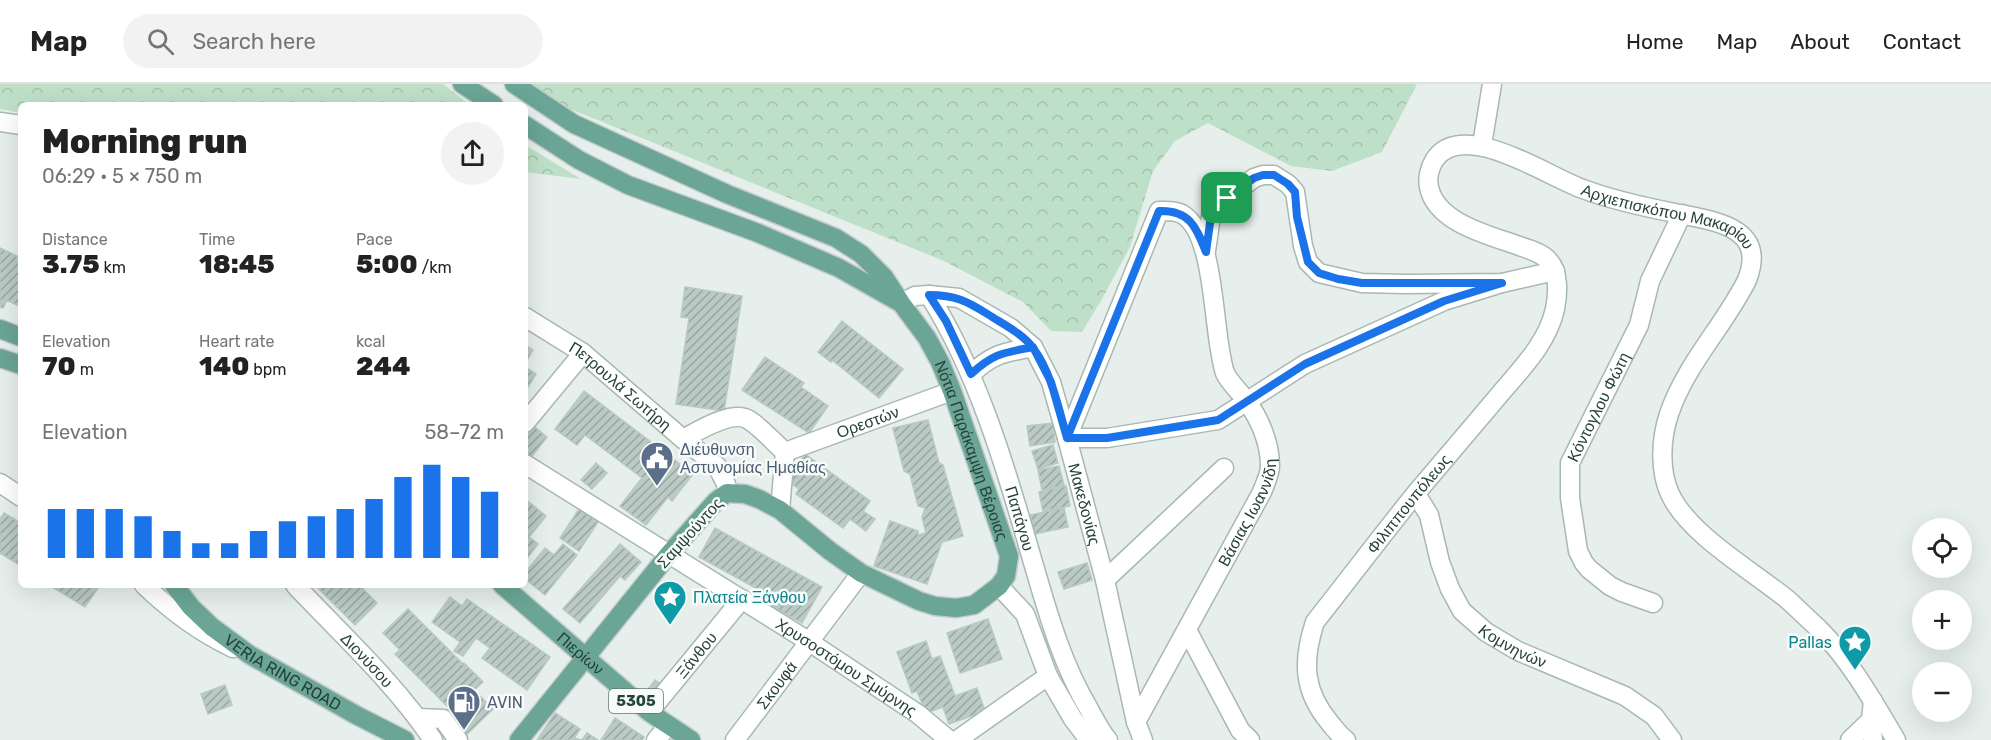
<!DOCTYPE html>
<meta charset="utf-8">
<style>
:root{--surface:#fff;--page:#f2f2f2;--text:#222;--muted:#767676;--line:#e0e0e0;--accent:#1a73e8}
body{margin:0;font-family:Rubik,sans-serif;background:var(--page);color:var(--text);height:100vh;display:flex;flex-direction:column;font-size:22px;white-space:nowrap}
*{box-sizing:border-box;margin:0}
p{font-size:20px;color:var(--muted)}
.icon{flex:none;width:33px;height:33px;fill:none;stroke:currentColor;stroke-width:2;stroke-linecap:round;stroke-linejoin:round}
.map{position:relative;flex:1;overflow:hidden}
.sheet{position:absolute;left:18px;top:18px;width:510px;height:486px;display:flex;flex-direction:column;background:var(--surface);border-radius:9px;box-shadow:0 6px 24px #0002}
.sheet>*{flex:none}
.controls{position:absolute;left:1912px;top:434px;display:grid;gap:12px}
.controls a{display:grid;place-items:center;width:60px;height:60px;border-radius:50%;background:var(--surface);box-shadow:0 6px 24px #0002;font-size:30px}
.pin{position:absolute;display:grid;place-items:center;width:51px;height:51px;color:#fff;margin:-26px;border-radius:12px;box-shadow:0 3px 9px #0006}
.round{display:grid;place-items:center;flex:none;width:63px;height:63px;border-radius:32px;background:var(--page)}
.overview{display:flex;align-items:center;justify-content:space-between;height:102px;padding:0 24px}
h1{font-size:33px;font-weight:800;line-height:45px}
.stats{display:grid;grid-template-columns:repeat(3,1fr);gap:9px;height:102px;padding:6px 24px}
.stats div{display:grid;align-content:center}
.stats b{font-size:26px;font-weight:800}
.stats small{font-size:16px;font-weight:400}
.stats p{font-size:16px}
.chart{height:168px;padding:12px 24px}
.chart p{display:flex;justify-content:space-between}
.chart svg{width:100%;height:108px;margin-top:6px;stroke:var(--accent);stroke-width:6}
header{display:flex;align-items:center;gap:36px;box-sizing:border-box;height:84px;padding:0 30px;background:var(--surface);border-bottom:2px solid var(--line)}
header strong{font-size:28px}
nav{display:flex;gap:33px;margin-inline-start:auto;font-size:21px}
.search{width:420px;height:54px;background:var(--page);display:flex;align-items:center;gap:15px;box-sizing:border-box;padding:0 21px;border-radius:33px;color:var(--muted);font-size:22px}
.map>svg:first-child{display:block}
.forest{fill:url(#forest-crowns)}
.building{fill:url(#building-hatch);stroke:#b8c9c2;stroke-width:1.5}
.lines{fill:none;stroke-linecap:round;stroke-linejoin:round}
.minor-casing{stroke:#a8b8b2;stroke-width:21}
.major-casing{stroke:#c2cac8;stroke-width:21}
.minor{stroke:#fff;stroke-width:18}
.major{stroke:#6aa596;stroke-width:18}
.route-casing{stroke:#fff;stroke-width:12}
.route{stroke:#1a73e8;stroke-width:8}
.labels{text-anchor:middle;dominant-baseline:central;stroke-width:5;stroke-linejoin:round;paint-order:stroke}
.shield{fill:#f7fbf9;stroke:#637a73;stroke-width:1.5}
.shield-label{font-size:15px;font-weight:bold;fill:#24423a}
.street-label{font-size:16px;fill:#24423a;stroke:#f7fbf9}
.service-label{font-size:16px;fill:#4e5e75;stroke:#f7fbf9;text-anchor:start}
.culture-label{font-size:16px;fill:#0d838f;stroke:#f7fbf9;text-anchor:start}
</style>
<header>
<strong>Map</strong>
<div class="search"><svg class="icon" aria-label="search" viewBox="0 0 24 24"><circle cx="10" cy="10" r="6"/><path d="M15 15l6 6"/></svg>Search here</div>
<nav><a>Home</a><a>Map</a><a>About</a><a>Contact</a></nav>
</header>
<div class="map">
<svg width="1991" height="656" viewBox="0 0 1991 656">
<defs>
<pattern id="forest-crowns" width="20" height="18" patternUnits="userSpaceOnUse" patternTransform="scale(1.5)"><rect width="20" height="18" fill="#bfe0c8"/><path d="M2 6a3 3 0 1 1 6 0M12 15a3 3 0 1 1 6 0" fill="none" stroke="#a4c1ad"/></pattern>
<pattern id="building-hatch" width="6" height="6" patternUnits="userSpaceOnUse" patternTransform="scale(1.5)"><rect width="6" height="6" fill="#bbcac4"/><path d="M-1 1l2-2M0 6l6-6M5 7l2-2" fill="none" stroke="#98a6a0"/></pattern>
</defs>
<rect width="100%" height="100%" fill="#e6efeb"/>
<path class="forest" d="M0,0h443l27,21h-449v8l-21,-4z
M532,0h885l-35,68 -50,19 -41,-5 -83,-43 -33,18 -22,30 -23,76 -28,52 -20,33 -31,-1 -28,-29 -79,-41 -381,-155z
M525,61l56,34 -56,-7z"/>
<path class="building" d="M0,164l21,10 -2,11 2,1v37l-14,-7 -4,8 -3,-1z
M685,203l57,9 -18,115 -48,-7 13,-86 -8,-1z
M842,237l61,48 -24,29 -47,-38 -1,2 -13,-10z
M525,261l8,5 -8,14z
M765,273l39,26 -3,4 27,19 -19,27 -67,-43z
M525,283l11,7 -11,18z
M584,307l109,83 -21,27 -4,-4 -22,28 -26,-19 22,-28 -57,-43 -8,10 -22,-16z
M928,336l11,43 4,2 20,71 -21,6 -15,42 -53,-18 16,-45 28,10v4l8,-2 -4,-16 3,-9 -7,-2 -8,-32 -6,-3 -11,-43z
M1053,339l2,19 -25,4 -3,-20z
M531,340l16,13 -18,23 -4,-3v-25z
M1053,361l5,18 -20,6 -6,-18z
M805,370l65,47 -7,10 12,8 -9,12 -16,-12 -7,9 -47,-34 3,-5 -13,-9z
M596,379l11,10 -15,16 -11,-9z
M1059,382l5,19 -22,5 -4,-20z
M1066,402l4,20 -27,5 -4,-19z
M525,415l21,17 -17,21 9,7 -13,17z
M1064,424l4,19 -34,7 -4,-19z
M579,425l19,13 -19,29 -19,-13z
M4,429l17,10v43l-21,-13v-34z
M715,444l107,59 -20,36 -34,-19 4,-7 -73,-40z
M563,460l14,11 -32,40 -20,-16v-6l20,-25 9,7z
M620,460l21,18 -16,18 -5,-4 -40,47 -17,-14z
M1087,479l5,17 -28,9 -6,-17z
M49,501h44l5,3 -13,19z
M315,501h44l18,18 -22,22z
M450,513l12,9 5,-7 83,58 -23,33 -45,-32 8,-10 -14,-10 -13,18 -9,-5 6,-9 -28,-20z
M408,525l55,55 1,-1 19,19 -9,8 19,19 -32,31 -27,-17 15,-15 -54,-54 5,-4 -17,-17z
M988,535l14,40 -42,14 -13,-40z
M926,557l6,18 8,-3 15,40 22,-8 8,23 -36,13 -6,-17 -17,6 -9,-22 -5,2 -15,-41z
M655,596l8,6 -6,9 -8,-7z
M225,601l7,20 -24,9 -7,-20z
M555,629l25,16 -7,11h-36z
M615,634l29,19 -2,3h-41z
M587,649l11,7h-25l1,-2 8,2z"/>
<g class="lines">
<g class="minor-casing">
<g id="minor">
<path d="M0,38l21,3"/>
<path d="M1482,61l10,-61"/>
<path d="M1206,167l5,-35 8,-11 35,-27 9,-3h11l14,9 7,8 8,54 5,16 11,11 43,10 43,1 97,-1 53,-12"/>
<path id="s1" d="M929,211c48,76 76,170 101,257 16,54 30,109 59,157 6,11 11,22 19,31"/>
<path id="s2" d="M901,219l14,-7 14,-1 30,3 52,30 22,19 18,35 16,56 38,142 31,142 7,18"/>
<path id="s3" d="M525,233l58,36 100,86 34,27 9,18 1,9"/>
<path d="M971,290c23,-21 32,-21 62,-27"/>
<path d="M525,339l58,-70"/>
<path d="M683,355c15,-8 50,-30 66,-19 13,8 24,22 36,32"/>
<path id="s4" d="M785,368l167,-61"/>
<path id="s5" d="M525,380l283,177 110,73 31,26"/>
<path d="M0,399l21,14"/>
<path id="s6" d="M1416,410l13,21 11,47 10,27 12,22 24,21 32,19 107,45 29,20 18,24"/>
<path d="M780,426l5,-58"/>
<path d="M1105,496l119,-112"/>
<path d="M144,501c27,26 55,47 89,63"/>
<path id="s7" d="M295,501c47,50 100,98 138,155"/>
<path d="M999,502l26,28 23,62 25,43 16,21"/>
<path id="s8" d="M1653,519l-31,-11 -12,-6 -21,-17 -5,-6 -6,-12 -8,-53v-35l69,-138 11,-44 32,-67"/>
<path d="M1187,546l53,100 10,10"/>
<path d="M1873,617l-2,19 2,20"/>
<path id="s9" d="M649,628l93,-113"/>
<path d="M418,634l25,1 15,21"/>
<path id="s10" d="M1136,638l126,-230c3,-8 8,-18 8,-26 0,-24 -11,-49 -25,-67 -6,-8 -16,-17 -20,-26 -13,-38 -8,-139 -43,-159 -8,-4 -15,-3 -23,-3l-92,227h40l111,-18 87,-56 139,-63 58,-18"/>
<path d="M656,656l12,-14"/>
<path id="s11" d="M735,656l126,-167"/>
<path d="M957,656l91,-64"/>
<path id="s12" d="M1346,656c-6,-4 -11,-11 -16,-17 -27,-32 -28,-62 -15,-101 34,-43 67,-87 102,-130 26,-31 52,-61 78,-92 23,-28 52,-55 60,-91 3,-15 4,-37 -6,-48 -7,-8 -18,-11 -27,-14 -29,-11 -86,-23 -93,-60 -2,-9 1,-20 6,-28 29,-41 115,19 148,30 29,11 61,18 92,24 38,8 93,13 72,67 -23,46 -61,84 -78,134 -8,24 -10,56 1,80 19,41 83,77 118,106 10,9 20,19 30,28 32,32 55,73 78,112"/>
<path d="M1850,656l21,-20"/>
</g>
</g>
<g class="major-casing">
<g id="major">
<path d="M462,0l32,21"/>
<path id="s13" d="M514,0l60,40 153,70 109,44 25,16 23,23 17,26 26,35 13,24 12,29 57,165 -3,20 -7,10 -25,19 -18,3 -21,-2 -16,-5 -58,-28 -31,-22 -50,-41 -21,-11 -14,-5 -18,-1 -11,8 -47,53 -150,186"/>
<path d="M525,41l54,35 49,25 130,48 81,35 60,34"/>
<path d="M0,245l21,8"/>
<path d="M0,274l21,7"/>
<path id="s14" d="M174,501l17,22 21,20 38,28 106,60 49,25"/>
<path id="s15" d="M502,501l147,127 42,28"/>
</g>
</g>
<use href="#minor" class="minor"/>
<use href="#major" class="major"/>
</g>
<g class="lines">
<g class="route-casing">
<path id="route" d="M1227,114l-16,18 -5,36c-10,-25 -16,-42 -47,-41l-92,227c-8,-28 -16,-67 -34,-90 -10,-14 -30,-24 -44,-33 -22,-14 -34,-20 -60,-20l17,26 25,53c23,-21 32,-21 62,-27l18,35 16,56h40l111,-18 87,-56 139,-63 58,-18h-140l-24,-4 -19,-6 -11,-11 -11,-45 -2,-25 -7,-8 -14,-9h-11l-9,3 -27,20"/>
</g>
<use href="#route" class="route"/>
</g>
<defs>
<g id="civic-pin" transform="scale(1.725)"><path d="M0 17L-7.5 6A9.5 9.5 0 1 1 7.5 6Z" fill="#5c6f8a" stroke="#f7fbf9"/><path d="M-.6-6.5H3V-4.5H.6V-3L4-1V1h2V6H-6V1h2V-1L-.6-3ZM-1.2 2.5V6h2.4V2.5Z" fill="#fff"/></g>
<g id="sight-pin" transform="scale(1.725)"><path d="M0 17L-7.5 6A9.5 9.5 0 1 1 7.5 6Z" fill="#0f9aa8" stroke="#f7fbf9"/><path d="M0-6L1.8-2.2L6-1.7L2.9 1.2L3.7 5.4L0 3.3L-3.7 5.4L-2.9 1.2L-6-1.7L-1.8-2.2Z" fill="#fff"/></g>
<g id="fuel-pin" transform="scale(1.725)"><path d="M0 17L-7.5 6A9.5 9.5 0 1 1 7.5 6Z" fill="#5c6f8a" stroke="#f7fbf9"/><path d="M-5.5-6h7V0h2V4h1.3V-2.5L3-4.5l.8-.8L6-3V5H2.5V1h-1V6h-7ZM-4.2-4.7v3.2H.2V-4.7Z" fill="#fff"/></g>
</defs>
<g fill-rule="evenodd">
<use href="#civic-pin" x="657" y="374"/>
<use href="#sight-pin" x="670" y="513"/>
<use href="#sight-pin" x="1855" y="558"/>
<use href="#fuel-pin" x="464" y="618"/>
</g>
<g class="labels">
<rect class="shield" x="609" y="605" width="54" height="24" rx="4.5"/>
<g class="shield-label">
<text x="636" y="617">5305</text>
</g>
<g class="street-label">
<text stroke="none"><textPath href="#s12" startOffset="1004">Αρχιεπισκόπου Μακαρίου</textPath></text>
<text stroke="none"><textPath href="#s3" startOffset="118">Πετρουλά Σωτήρη</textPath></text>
<text stroke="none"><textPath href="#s8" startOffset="246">Κόντογλου Φώτη</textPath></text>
<text stroke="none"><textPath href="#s4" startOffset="88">Ορεστών</textPath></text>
<text stroke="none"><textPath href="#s13" startOffset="616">Νότια Παράκαμψη Βέροιας</textPath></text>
<text stroke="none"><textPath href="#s2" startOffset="315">Μακεδονίας</textPath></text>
<text stroke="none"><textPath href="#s12" startOffset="282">Φιλιππουπόλεως</textPath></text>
<text stroke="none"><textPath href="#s10" startOffset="238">Βάσιας Ιωαννίδη</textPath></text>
<text stroke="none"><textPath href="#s1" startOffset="242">Παπάγου</textPath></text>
<text transform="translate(690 449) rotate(-48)">Σαμψούντος</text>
<text stroke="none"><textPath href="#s6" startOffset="189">Κομνηνών</textPath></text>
<text stroke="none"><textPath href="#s15" startOffset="104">Πιερίων</textPath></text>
<text stroke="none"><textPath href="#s9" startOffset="74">Ξάνθου</textPath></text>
<text stroke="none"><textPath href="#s7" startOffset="104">Διονύσου</textPath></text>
<text stroke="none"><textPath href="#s5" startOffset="380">Χρυσοστόμου Σμύρνης</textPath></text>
<text stroke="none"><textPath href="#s14" startOffset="141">VERIA RING ROAD</textPath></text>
<text stroke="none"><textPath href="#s11" startOffset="69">Σκουφά</textPath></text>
</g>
<g class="service-label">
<text x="680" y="365">Διέυθυνση<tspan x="680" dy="18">Αστυνομίας Ημαθίας</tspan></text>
<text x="487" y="618">AVIN</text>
</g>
<g class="culture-label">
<text x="693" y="513">Πλατεία Ξάνθου</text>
<text x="1832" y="558" text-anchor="end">Pallas</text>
</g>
</g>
</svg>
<div class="controls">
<a><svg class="icon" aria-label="locate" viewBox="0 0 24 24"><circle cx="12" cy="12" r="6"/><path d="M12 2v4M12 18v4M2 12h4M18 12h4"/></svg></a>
<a>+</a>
<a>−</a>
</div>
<div class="pin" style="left:1227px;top:114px;background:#1e9e55"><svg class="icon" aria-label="arrive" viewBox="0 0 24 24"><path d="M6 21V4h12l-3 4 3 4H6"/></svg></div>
<section class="sheet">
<div class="overview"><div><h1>Morning run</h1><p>06:29 · 5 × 750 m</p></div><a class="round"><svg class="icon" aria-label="share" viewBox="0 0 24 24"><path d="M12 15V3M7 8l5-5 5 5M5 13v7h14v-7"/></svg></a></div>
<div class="stats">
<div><p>Distance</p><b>3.75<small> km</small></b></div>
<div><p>Time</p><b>18:45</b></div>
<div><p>Pace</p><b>5:00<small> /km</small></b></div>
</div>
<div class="stats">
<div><p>Elevation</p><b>70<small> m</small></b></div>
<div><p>Heart rate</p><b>140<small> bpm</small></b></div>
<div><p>kcal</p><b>244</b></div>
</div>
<div class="chart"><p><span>Elevation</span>58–72 m</p>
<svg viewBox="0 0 160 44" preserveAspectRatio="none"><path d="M5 44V24M15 44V24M25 44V24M35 44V27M45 44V33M55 44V38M65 44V38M75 44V33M85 44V29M95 44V27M105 44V24M115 44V20M125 44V11M135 44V6M145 44V11M155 44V17"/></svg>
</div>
</section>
</div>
